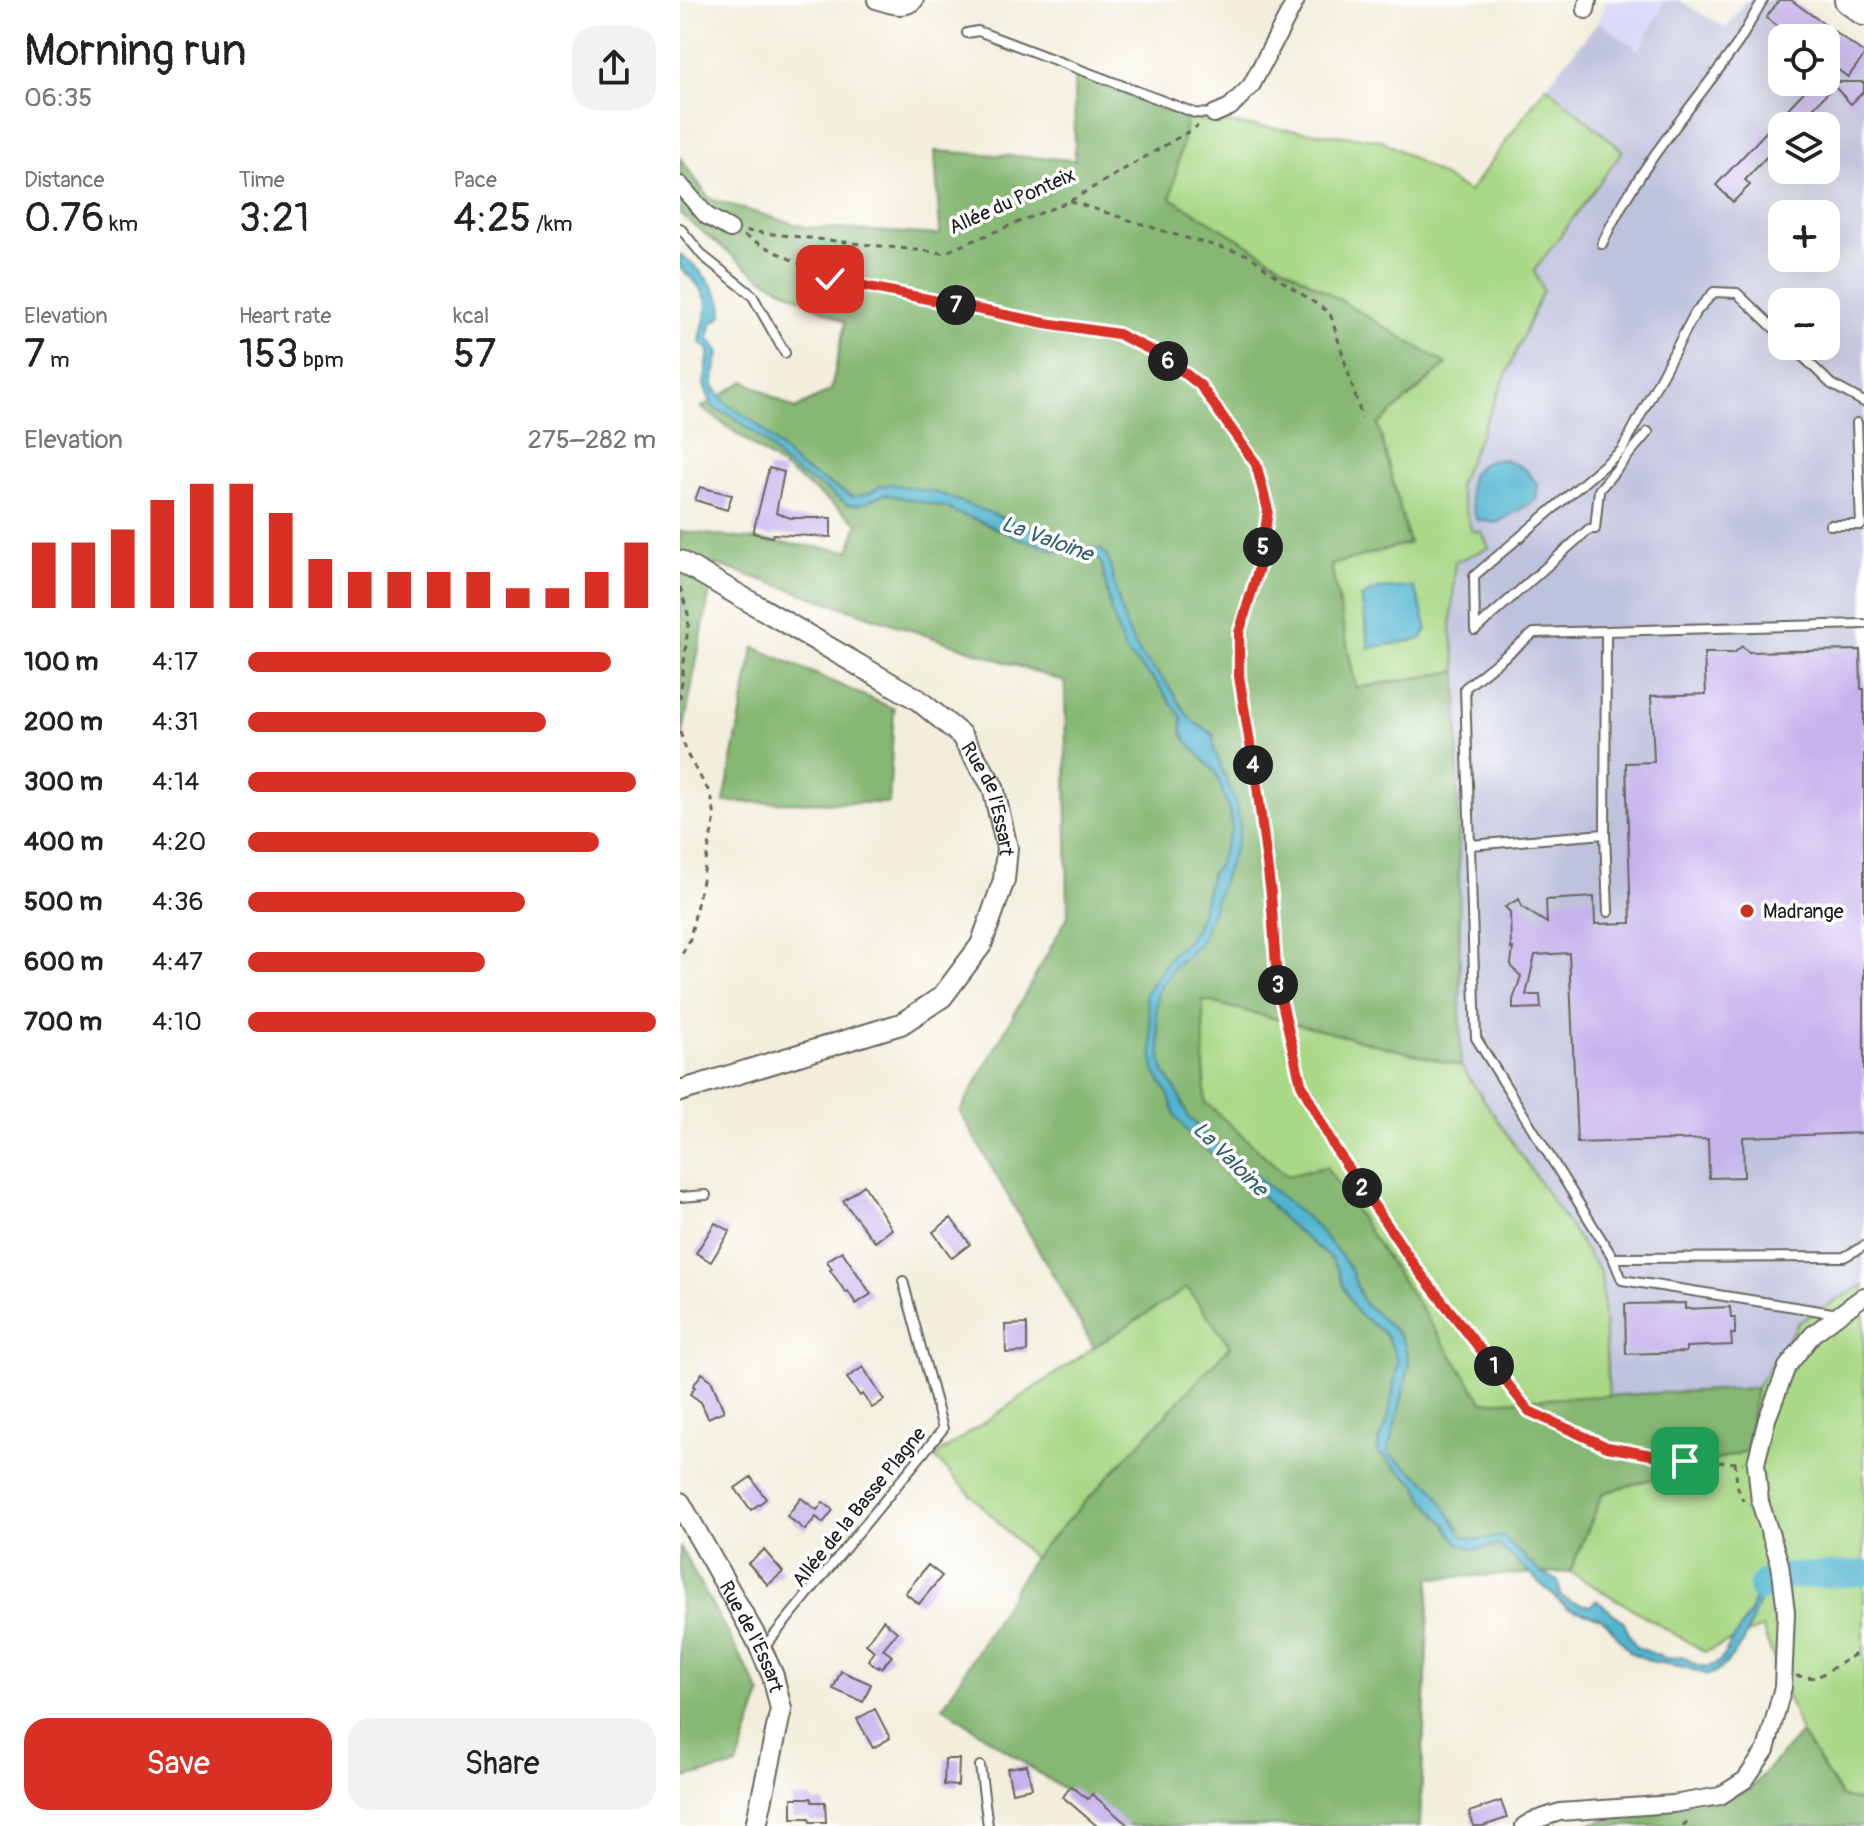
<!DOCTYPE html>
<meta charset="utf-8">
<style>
:root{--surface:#fff;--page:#f2f2f2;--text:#222;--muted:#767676;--accent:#d93025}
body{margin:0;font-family:Pangolin,sans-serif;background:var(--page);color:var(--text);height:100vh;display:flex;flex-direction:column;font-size:30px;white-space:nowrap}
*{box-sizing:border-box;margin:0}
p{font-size:26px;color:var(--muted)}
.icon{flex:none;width:44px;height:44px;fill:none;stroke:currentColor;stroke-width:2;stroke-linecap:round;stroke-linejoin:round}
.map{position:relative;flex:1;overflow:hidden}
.details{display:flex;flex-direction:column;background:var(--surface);width:680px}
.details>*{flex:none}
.buttons{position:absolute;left:1088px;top:24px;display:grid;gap:16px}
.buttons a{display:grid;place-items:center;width:72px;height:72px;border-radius:16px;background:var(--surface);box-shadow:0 8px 32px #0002;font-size:40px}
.pin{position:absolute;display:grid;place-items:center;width:68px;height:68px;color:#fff;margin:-34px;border-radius:16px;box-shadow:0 4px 12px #0006}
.km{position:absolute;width:40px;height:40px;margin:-20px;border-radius:50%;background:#222;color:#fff;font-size:22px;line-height:40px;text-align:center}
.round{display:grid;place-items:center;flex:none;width:84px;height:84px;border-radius:24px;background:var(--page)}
.headline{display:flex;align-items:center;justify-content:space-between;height:136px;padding:0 24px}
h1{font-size:44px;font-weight:600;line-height:60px}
.stats{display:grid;grid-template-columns:repeat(3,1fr);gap:12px;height:136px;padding:8px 24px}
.stats div{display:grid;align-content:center}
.stats b{font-size:40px;font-weight:600}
.stats small{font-size:22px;font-weight:400}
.stats p{font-size:22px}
.chart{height:224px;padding:16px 24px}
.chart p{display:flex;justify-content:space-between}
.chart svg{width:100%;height:144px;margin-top:8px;stroke:var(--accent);stroke-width:6}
.cta{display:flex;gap:16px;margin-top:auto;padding:16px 24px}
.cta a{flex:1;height:92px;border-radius:24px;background:var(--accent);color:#fff;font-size:32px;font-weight:600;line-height:92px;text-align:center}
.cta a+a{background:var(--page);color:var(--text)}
ul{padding:0 24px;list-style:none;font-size:26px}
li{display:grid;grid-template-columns:128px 96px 1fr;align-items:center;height:60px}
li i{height:20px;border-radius:10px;background:var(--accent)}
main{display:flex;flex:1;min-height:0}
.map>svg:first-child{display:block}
.built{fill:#d7d7f8}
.industrial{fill:#bfc2dd;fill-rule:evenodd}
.green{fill:#a9d886;stroke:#627a51;stroke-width:2}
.forest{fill:#86b873;stroke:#516a48;stroke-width:2}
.water{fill:#51b5d0;stroke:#366876;stroke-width:2}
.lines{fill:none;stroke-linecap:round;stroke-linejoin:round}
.river{stroke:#51b5d0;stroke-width:26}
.building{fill:#c6b3ed}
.service-casing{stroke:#67665f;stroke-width:12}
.minor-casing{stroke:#67665f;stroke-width:20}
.tertiary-casing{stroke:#67665f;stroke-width:24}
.primary-casing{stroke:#67665f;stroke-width:30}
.path{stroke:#67665f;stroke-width:3;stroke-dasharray:6 6;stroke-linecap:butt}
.service{stroke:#fff;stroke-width:8}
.minor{stroke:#fff;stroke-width:16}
.tertiary{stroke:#fff;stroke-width:20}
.primary{stroke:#fff;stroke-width:26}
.route-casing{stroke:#fff;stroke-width:16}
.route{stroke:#d93025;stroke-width:10}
.poi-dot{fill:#c8321e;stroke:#fff;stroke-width:3}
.labels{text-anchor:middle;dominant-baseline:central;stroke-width:7;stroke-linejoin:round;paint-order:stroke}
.street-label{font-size:20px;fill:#1c1c1c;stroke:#fff}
.poi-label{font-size:20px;fill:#1c1c1c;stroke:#fff;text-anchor:start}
.water-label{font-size:22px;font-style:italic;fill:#34616d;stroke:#fff}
</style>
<main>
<section class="details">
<div class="headline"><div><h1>Morning run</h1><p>06:35</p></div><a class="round"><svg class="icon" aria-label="share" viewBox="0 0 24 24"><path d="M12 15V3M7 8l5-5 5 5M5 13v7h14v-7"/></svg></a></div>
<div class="stats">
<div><p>Distance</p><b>0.76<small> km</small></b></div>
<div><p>Time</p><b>3:21</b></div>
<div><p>Pace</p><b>4:25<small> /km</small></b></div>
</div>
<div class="stats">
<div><p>Elevation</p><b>7<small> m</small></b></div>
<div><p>Heart rate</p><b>153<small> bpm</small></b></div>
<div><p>kcal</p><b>57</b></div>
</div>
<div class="chart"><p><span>Elevation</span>275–282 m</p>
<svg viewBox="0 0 160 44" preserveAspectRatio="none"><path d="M5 44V24M15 44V24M25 44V20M35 44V11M45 44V6M55 44V6M65 44V15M75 44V29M85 44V33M95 44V33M105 44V33M115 44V33M125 44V38M135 44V38M145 44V33M155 44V24"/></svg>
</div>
<ul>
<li><b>100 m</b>4:17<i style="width:89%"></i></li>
<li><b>200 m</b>4:31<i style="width:73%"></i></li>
<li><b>300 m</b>4:14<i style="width:95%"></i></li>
<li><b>400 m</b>4:20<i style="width:86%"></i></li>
<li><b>500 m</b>4:36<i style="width:68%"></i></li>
<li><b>600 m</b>4:47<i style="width:58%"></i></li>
<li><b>700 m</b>4:10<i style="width:100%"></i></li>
</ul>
<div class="cta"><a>Save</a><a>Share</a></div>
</section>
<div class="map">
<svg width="1184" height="1826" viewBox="0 0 1184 1826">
<rect width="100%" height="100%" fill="#fff"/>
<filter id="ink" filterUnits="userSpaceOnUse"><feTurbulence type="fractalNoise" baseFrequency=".0125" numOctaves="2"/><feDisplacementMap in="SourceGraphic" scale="16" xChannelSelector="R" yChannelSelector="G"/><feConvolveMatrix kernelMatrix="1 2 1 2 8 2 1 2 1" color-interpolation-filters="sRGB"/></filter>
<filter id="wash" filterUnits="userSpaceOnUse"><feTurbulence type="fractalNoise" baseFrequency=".006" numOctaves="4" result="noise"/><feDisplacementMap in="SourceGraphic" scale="32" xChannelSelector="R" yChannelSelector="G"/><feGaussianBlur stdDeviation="1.8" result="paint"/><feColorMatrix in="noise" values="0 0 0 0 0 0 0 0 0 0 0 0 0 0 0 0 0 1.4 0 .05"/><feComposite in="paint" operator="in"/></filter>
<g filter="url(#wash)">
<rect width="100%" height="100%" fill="#f2eedb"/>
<path class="built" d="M922,0h64l-27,51 -41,-29 7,-16z"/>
<path class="industrial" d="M986,0h13l47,28 20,-28h45l73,53v1232l-65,37 -43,66 -147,8 -8,-123 -140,-207 -4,-395 -6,-41 4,-68 34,-15 -17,-16 -14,-45 85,-196 -10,-19 90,-120 -77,-65 52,-64 41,28zM1102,38h44v44h-44zM1102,126h44v44h-44zM1102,214h44v44h-44zM1102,302h44v44h-44z"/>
<path class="green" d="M866,86l77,65 -89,120 9,19 -85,196 14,45 10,1 7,16 -34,14 -4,68 6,41 -102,17 -24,-123 78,-22 -31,-118 68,-60 -276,-167 17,-79 195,21 87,52z
M522,1000l259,66 140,207 8,123 -126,6 -157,-235 -39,9 -82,-74z
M1184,1285v517l-22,-5 -41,-64 -39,-105 -57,24 -135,-80 33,-79 144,-42 9,-63 43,-66z
M507,1287l43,59 -197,212 -99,-101 160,-110z"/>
<path class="forest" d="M394,74l113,45 -16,79 275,166 -68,61 31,118 -78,22 25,123 101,-17 4,395 -258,-66 2,102 82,74 39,-9 157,235 273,-14 -9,63 -144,42 -33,79 -140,6 -10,248h-304l-173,-119 90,-149 197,-212 -43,-58 -93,59 -134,-235 108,-196 -3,-234 -350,-118 -35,184v-217l169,20 9,-28 -157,-116 44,-26 50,28 36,-19 14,-68 -87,-46 -78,-62v-56l30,41 95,28 135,8 -5,-84 140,9z
M74,647l140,62 -5,94 -165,-1z
M0,1547l81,147 -24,72 -57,13z
M1121,1733l41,64 22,5v24h-286l170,-35z"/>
<path class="water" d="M0,254c13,8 49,44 42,61 -2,4 -7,6 -10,8l-3,16 10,12 -5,30v6l11,15 32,22 43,44 53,29 16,-4 12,-7 9,-2 19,3 32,7 140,54 20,1 6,7c11,34 13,70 35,100 7,10 18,18 25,28 17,23 18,36 46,50l1,15 23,58 3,22 -3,13 -36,99 -12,13 -13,11 -18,26 -2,23 7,56 16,25 9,21 19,21 20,15 86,71 26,30 12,17 12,32 36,32 6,11 4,21 -11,49 -10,36 2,4 41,30 32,51 14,4 26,-4 38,37 15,6 3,5 1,11c10,8 18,8 30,11l6,-6 26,20 14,27 32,12 14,-3c14,9 23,16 38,5l31,-50 8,-30 7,-7 6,-1 1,9 -9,8 -21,53 -18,22 -9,7 -8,3 -24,-8 -30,-5 -23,-9 -24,-30 -6,-5 -34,-10 -68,-63 -25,4 -16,-6 -14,-21 -19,-21 -8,-16 -39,-32 1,-14 8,-16 11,-61 -6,-15 -8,-14 -27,-20 -13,-25 -6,-18 -7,-11 -47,-39 -28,-31 -62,-49 -18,-23 -8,-23 -14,-23 -5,-58 -4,-19 26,-39 16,-14 7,-11 6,-13 11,-43 6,-7 15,-40 -4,-20 -13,-36 -11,-10 -18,-21 -4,-7v-15l-26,-36 -31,-30 -14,-40 -9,-47 -4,-6 -28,-4 -54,-18 -42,-18 -19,-6 -7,-5 -63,-14 -21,9 -8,2 -9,-1 -25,-17 -24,-13 -16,-12 -15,-18 -19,-16 -17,-13 -18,-7 -9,-23 5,-33 -1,-3 -8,-6c0,-12 7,-26 7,-38 -1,-14 -17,-29 -27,-37z
M824,459l21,10 13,16 -2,15 -39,23 -20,-3c-12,-30 -15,-59 27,-61z
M733,587l5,10 9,32 -6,10 -52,9 -8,-51 16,-8z"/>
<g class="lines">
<path class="river" d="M1081,1588l2,-5 10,-6 91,-4"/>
</g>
<g id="blocks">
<path class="building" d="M1099,0h12l73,53v3l-16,21 -22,-16v-23h-32l-28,-20z
M1133,82h51v9l-13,13 -17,-18 -38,40h-14v14l-37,40 5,5 -17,17 -17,-17z
M89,468l15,4 -8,41 15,5h40v19l-58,-3 -1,3 -19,-4z
M20,487l32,8 -5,15 -32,-10z
M1062,646l6,6 112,-2 1,39h3v444l-121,4 1,40 -35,1 -1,-39 -131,4 -8,-190 -34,2 -9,40h14l1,13 -28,1v-9l8,-24 -8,-7 -2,-5 2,-16 -2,1 -1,-37 -5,-5 14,-8 3,8 25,16 -1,-23 48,-3 1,27 36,-1 -5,-160 28,-1 -3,-66 55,-2 -2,-41h30z
M184,1185l28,44 -17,13 -32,-41z
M271,1218l19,26 -18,14 -19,-26z
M35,1223l15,8 -19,31 -15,-9z
M162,1251l29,43 -15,10 -8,-13 -2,2 -16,-23 2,-1 -5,-8z
M1005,1303v6l45,-2 1,11h4v16h-4l1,11 -46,2v5l-60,2 -1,-50z
M347,1324v28l-21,1 -1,-28z
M183,1367l21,33 -12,8 -10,-14 -2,2 -13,-18z
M22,1373l9,7 13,31 -16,7 -7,-16 -11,-8 5,-7 -2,-1z
M71,1477l15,22 -15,11 -16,-22z
M121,1498l16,12 6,-8 10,8 -10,13 -7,-6 -11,13 -18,-14z
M84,1550l19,22 -15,13 -20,-22z
M248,1565l14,11 -23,28 -14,-11z
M203,1620l14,12 -14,17 9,7 -11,12 -2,-2 -1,2 -10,-8 6,-9 -8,-7z
M161,1671l30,13 -8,18 -30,-13z
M195,1709l15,29 -17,10 -16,-29z
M265,1759h14l-1,27 -14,-1z
M347,1765l5,23 -20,4 -5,-24z
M391,1786l17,13 4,-5 37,32h-32l-34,-29z
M112,1798h19l1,4h13l1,20h-16l-1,-4h-17z
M821,1801l6,17 -24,8h-9l-5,-14z"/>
</g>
</g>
<g filter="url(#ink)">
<use href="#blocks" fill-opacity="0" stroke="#67665f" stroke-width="2"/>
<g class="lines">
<g class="service-casing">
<path id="service" d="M287,33l11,-2 217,82 19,1
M0,228l23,28 49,39 33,58
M922,244c34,-75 89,-135 136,-201 9,-14 16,-29 25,-43
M1112,346l39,38 33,18
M968,432l-49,58 -4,39h-6l-114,101 -1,-54 148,-126 73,-137 19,-21 23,1 45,43
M1150,525h31l-4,-102
M1184,624l-330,9 -69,55 11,350 137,220 231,-1 20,-11
M925,834l3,78
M790,845l135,-11 1,-202
M0,1197l26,-2
M933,1258l9,22 217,34
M82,1650l181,-221 -40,-148
M300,1766l8,60"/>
</g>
<g class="minor-casing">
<path id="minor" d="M196,0c13,4 28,11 39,0
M906,10l2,-10
M534,114l16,-7 21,-21 45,-86
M0,185l27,31 23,13
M844,1826l8,-5 28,-9 113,-8 47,-8 25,-16 21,-30 17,-63 3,-75 -6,-48 -20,-62 -4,-39 11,-44 20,-52 26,-33 51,-38"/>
</g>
<g class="tertiary-casing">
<g id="tertiary">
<path id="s1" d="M0,561l237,138 44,36 32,52 14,61 -3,32 -23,65 -39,52 -41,27 -221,67"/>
<path id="s2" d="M0,1503l76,135 17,38 8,33 -25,117"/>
</g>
</g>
<g class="primary-casing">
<path id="primary" d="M1168,0l16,12"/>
</g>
<path class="path" d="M390,201l109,35 70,19 33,26 48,32 32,105
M66,231l197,22 127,-52 128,-75
M64,236l86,43 215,44 73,11 45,22 37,29 56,79 12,46 -7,51 -22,72v43l18,110 14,108 6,87 24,103 32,61 84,124 112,142 78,36 78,14 58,2
M0,587l9,30 -9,82
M0,732l8,24 23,39 4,22 -25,122 -10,19
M1055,1462l2,23 6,16
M1116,1676l20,2 48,-29
M1003,1826l8,-9"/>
<use href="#service" class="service"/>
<use href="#minor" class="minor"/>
<use href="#tertiary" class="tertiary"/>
<use href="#primary" class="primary"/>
</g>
</g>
<g class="lines" filter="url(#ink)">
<g class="route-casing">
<path id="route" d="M150,279l215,44 73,11 45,22 37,29 56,79 12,46 -7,51 -22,72v43l18,110 14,108 6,87 24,103 32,61 84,124 112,142 78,36 78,14"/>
</g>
<use href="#route" class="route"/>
</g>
<circle class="poi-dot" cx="1067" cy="911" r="8"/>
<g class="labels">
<g class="street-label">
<text transform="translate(332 201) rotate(-24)">Allée du Ponteix</text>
<text stroke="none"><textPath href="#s1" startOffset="402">Rue de l'Essart</textPath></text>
<text transform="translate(179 1507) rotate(-51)">Allée de la Basse Plagne</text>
<text stroke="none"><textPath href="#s2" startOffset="152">Rue de l'Essart</textPath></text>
</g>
<g class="poi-label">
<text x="1083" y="911">Madrange</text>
</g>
<g class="water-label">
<text transform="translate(367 539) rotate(20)">La Valoine</text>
<text transform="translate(550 1159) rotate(45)">La Valoine</text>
</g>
</g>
</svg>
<div class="buttons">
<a><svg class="icon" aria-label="locate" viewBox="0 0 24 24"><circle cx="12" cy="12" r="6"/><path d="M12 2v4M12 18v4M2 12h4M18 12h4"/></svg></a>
<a><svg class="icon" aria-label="layers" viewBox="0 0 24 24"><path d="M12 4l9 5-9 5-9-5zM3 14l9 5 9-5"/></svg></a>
<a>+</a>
<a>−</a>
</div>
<div class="pin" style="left:1005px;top:1461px;background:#1e9e55"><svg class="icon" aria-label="arrive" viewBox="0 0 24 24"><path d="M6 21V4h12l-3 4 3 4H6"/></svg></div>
<div class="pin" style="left:150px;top:279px;background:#d93025"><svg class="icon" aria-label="check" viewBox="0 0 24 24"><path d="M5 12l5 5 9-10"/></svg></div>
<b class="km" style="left:814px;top:1366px">1</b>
<b class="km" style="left:682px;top:1188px">2</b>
<b class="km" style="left:598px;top:985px">3</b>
<b class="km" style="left:573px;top:765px">4</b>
<b class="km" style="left:583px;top:547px">5</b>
<b class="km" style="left:488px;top:361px">6</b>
<b class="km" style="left:276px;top:305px">7</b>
</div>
</main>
